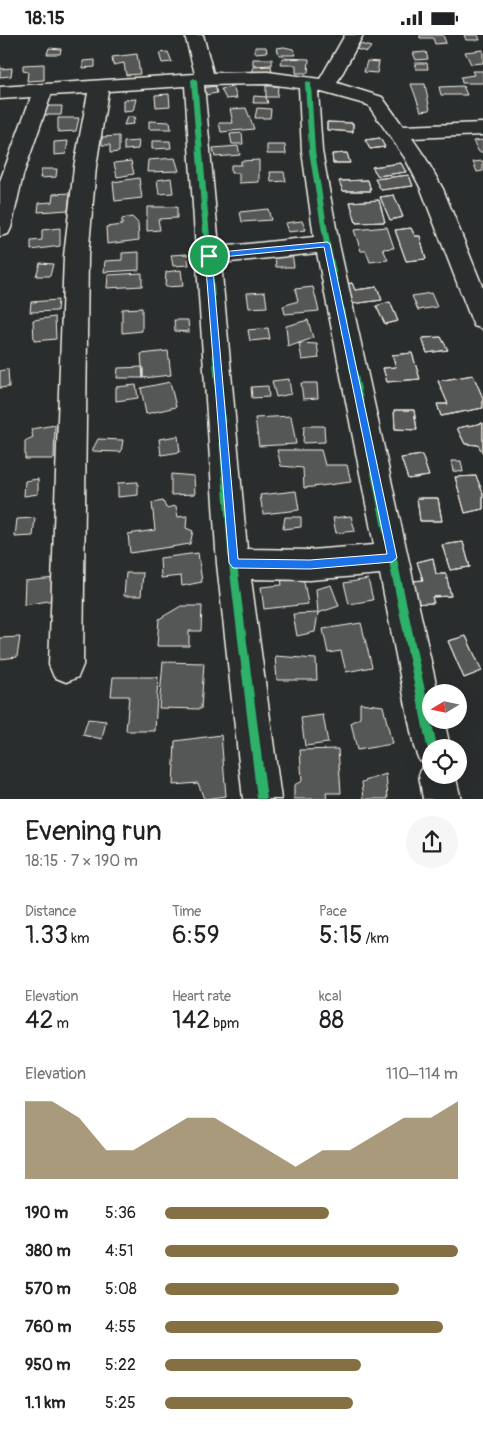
<!DOCTYPE html>
<meta charset="utf-8">
<style>
:root{--surface:#fff;--page:#f6f6f6;--text:#202124;--muted:#757577;--accent:#847042}
body{margin:0;font-family:Pangolin,sans-serif;background:var(--page);color:var(--text);height:100vh;display:flex;flex-direction:column;font-size:19px;white-space:nowrap}
*{box-sizing:border-box;margin:0}
p{font-size:16px;color:var(--muted)}
.icon{flex:none;width:28px;height:28px;fill:none;stroke:currentColor;stroke-width:2;stroke-linecap:round;stroke-linejoin:round}
.map{position:relative;height:764px;overflow:hidden}
.sheet{display:flex;flex-direction:column;background:var(--surface);flex:1}
.sheet>*{flex:none}
.needle{width:32px;rotate:260deg}
.controls{position:absolute;left:422px;top:649px;display:grid;gap:10px}
.controls a{display:grid;place-items:center;width:45px;height:45px;border-radius:50%;background:var(--surface);box-shadow:0 5px 20px #0002;font-size:25px}
.pin{position:absolute;display:grid;place-items:center;width:42px;height:42px;color:#fff;margin:-21px;border:2px solid #fff;border-radius:50%;box-shadow:0 1px 5px #0007}
.round{display:grid;place-items:center;flex:none;width:52px;height:52px;border-radius:26px;background:var(--page)}
.summary{display:flex;align-items:center;justify-content:space-between;height:85px;padding:0 25px}
h1{font-size:28px;font-weight:600;line-height:38px}
.stats{display:grid;grid-template-columns:repeat(3,1fr);gap:8px;height:85px;padding:5px 25px}
.stats div{display:grid;align-content:center}
.stats b{font-size:25px;font-weight:600}
.stats small{font-size:14px;font-weight:400}
.stats p{font-size:14px}
.chart{height:140px;padding:10px 25px}
.chart p{display:flex;justify-content:space-between}
.chart svg{width:100%;height:90px;margin-top:5px;fill:var(--accent);opacity:.7}
ul{padding:0 25px;list-style:none;font-size:16px}
li{display:grid;grid-template-columns:80px 60px 1fr;align-items:center;height:38px}
li i{height:12px;border-radius:6px;background:var(--accent)}
.status{display:flex;justify-content:space-between;align-items:center;height:35px;padding:0 25px;background:var(--surface);direction:ltr}
.status svg{height:14px;fill:currentColor}
.map>svg:first-child{display:block}
.building{fill:#555756;stroke:#f4f1e8}
.lines{fill:none;stroke-linecap:round;stroke-linejoin:round}
.minor-casing{stroke:#f4f1e8;stroke-width:3}
.minor{fill:#2a2d2e;fill-rule:evenodd}
.cycleway-casing{stroke:#2a2d2e;stroke-width:3}
.cycleway{fill:#2db169;fill-rule:evenodd}
.route{fill:#1a73e8;stroke:#fff;fill-rule:evenodd}
</style>
<div class="status"><b>18:15</b><svg viewBox="0 0 49 12"><path d="M0 12V9h3v3zM5 12V6h3v6zM10 12V3h3v9zM15 12V0h3v12zM26 1h20v11H26zM47 4h2v5h-2z"/></svg></div>
<div class="map">
<svg width="483" height="764" viewBox="0 0 483 764">
<rect width="100%" height="100%" fill="#2a2d2e"/>
<filter id="ink" filterUnits="userSpaceOnUse"><feTurbulence type="fractalNoise" baseFrequency=".02" numOctaves="2"/><feDisplacementMap in="SourceGraphic" scale="10" xChannelSelector="R" yChannelSelector="G"/><feConvolveMatrix kernelMatrix="1 2 1 2 8 2 1 2 1" color-interpolation-filters="sRGB"/></filter>
<g filter="url(#ink)">
<path class="building" d="M420,0h23l3,8 -11,1 -2,-6h-13z
M464,0h14l2,5h-14z
M360,9l11,3 -4,5 -11,-3z
M255,12h11l1,5 -12,1z
M284,12l9,2 3,6h-17l-2,-7z
M49,13l12,1 -1,5h-13z
M483,15v13l-12,1 -6,-12z
M168,17l4,10 -10,1 -3,-10z
M426,17l2,7 -12,1 -3,-7z
M137,19l3,20 -14,1 -2,-12 -11,2 -1,-8z
M282,23l27,1 -1,14h-12v-8h-15z
M253,24h19v6l-19,1z
M95,25v7l-12,1v-7z
M367,26l12,1 -2,11 -13,-1z
M415,28h12l1,6h-12z
M44,29v16l-17,1 1,-9 -5,-1v-6z
M0,30l1,4 11,-1 -1,8 -11,1z
M271,31l1,7h-19v-6z
M472,36h11v12h-21l-1,-6 13,-2z
M411,49h14l5,26 -9,1z
M215,51l2,7 -12,2 -2,-7z
M266,51h12l-1,11h-11z
M463,51l4,9h-26l-2,-8z
M233,52l4,11 -11,1 -5,-10z
M169,59l1,12 -14,1 -1,-12z
M254,61l12,1 2,6h-15z
M136,64l-3,12 -10,1v-12z
M44,71h18l-1,9h-19z
M246,73l8,21 -33,3 -2,-9h14l-3,-14z
M257,73l14,1 -1,9h-15z
M127,82h8l-2,7 -9,1z
M58,83h21l-3,13 -18,1z
M149,86l21,1 1,7h-22z
M327,87l26,1v9l-26,-2z
M327,87l26,1v9l-26,-2z
M242,98l1,11h-11l-2,-10z
M119,101v16l-9,1v-8h-8v-8z
M380,103l5,9 -15,2 -5,-9z
M380,103l5,9 -15,2 -5,-9z
M483,105v12h-4l-6,-11z
M68,106l-2,13 -12,1v-13z
M139,106l-1,8 -14,1v-8z
M152,106h18l1,7 -19,1z
M267,110h18l1,9h-19z
M238,111l2,9 -25,2 -2,-9z
M347,118l3,10h-17l-1,-9z
M347,118l3,10h-17l-1,-9z
M175,123l4,13 -32,1 1,-12z
M259,125v22l-20,1v-10h-8v-8h10v-4z
M131,126l3,13 -17,3 -3,-14z
M483,126v10l-6,1 -4,-10z
M401,128l5,9 -28,4 -6,-9z
M401,128l5,9 -28,4 -6,-9z
M42,134h15l-1,8 -16,1z
M270,137h14l2,9 -15,1z
M409,140l4,11 -32,4 -6,-11z
M409,140l4,11 -32,4 -6,-11z
M139,143l3,20 -27,3 -2,-19z
M171,143l2,15 -14,1 -2,-14z
M368,145l3,11h-28l-4,-10z
M368,145l3,11h-28l-4,-10z
M70,158l-2,17 -30,2 1,-9 13,-1 1,-8z
M394,160l9,22 -13,3 -10,-23z
M394,160l9,22 -13,3 -10,-23z
M379,165l6,22 -29,1 -6,-21z
M379,165l6,22 -29,1 -6,-21z
M147,172h30v11l-19,1 2,11 -13,1z
M268,174l3,11 -29,2 -2,-10z
M132,182l6,6 1,17 -32,4 -1,-17 16,-2v-6z
M302,186l4,9 -18,2 -3,-9z
M387,192l7,21 -11,1 5,11 -18,2 -4,-11h-5l-7,-21z
M60,193v18l-29,4v-9l11,-1v-10z
M411,193l4,8h5l6,23 -20,2 -11,-31z
M411,193l4,8h5l6,23 -20,2 -11,-31z
M139,217v18l-35,2 1,-11 17,-1v-7z
M292,218l2,14h-18l-1,-13z
M187,219l2,11 -16,1 -2,-11z
M40,228l13,1 -3,12h-14z
M181,235l2,16 -18,1 1,-15z
M142,238v13l-35,2 1,-13z
M352,248l3,7 22,-3 5,13 -37,5 -8,-20z
M352,248l3,7 22,-3 5,13 -37,5 -8,-20z
M313,252l6,24 -34,3 -2,-8 15,-5 -3,-12z
M265,257l2,15 -18,1 -2,-15z
M431,258l6,14 -19,3 -6,-14z
M58,265l-1,11 -27,1 1,-10z
M390,267l8,19 -13,3 -9,-18z
M390,267l8,19 -13,3 -9,-18z
M142,273v23l-20,2v-24z
M55,282l1,22 -22,2 -1,-21z
M174,285h14l1,12 -14,-1z
M308,285l5,18 -25,9 -2,-21z
M268,293l2,11 -20,2 -2,-11z
M441,302l7,13 -21,3 -5,-15z
M441,302l7,13 -21,3 -5,-15z
M299,308l18,1 2,14 -17,2z
M168,316l3,24 -28,3 -2,-24z
M412,318l8,26 -33,3 -4,-14 13,-1 -4,-12z
M412,318l8,26 -33,3 -4,-14 13,-1 -4,-12z
M143,332v11h-26l1,-10z
M8,334l1,18 -9,1v-17z
M473,340l10,23v10l-42,8 -4,-12h11l-10,-23z
M473,340l10,23v10l-42,8 -4,-12h11l-10,-23z
M289,344l2,15 -15,3 -4,-16z
M170,347l6,25 -30,7 -5,-26z
M301,348h16l1,15 -15,1z
M136,350l2,13 -22,3v-14z
M268,351l1,11 -17,1 -1,-11z
M394,375h20l3,20 -22,-1z
M394,375h20l3,20 -22,-1z
M291,381l5,28 -37,2 -4,-28z
M483,388v30l-5,-8 -13,-1 -8,-16z
M483,388v30l-5,-8 -13,-1 -8,-16z
M55,390l-1,34h-29v-18l8,-4 -2,-8z
M304,391h20l1,16 -22,1z
M178,401l2,16 -19,3 -2,-16z
M98,404l25,1 -2,12 -29,-1z
M277,415h44l4,15h22l4,17 -47,6 -1,-20 -22,-2z
M422,420l7,21 -21,3 -7,-21z
M422,420l7,21 -21,3 -7,-21z
M451,426h10l2,11 -10,-1z
M171,439l23,2 1,18 -24,1z
M476,441l7,17v16l-18,4 -10,-36z
M476,441l7,17v16l-18,4 -10,-36z
M38,444v15l-14,2 1,-15z
M138,447v13l-20,2v-14z
M296,456l3,19 -36,4 -3,-19z
M417,463h21l4,23h-22z
M417,463h21l4,23h-22z
M163,466l3,7 10,-2 2,11 9,-1 -1,12 7,3 -3,13 -60,9 -2,-19 27,-4 -3,-27z
M351,481l4,15 -19,2 -3,-15z
M285,482h16v10l-18,2z
M35,483l-2,18 -18,1 2,-18z
M463,507l7,25 -20,3 -8,-25z
M463,507l7,25 -20,3 -8,-25z
M198,518l4,29 -20,4 -1,-10 -20,2 -1,-20z
M433,523l3,16h10l5,22 -19,1 2,6 -27,1 -4,-22 20,-2 -6,-18z
M433,523l3,16h10l5,22 -19,1 2,6 -27,1 -4,-22 20,-2 -6,-18z
M302,536l6,33 -44,5 -3,-22 21,-2 -2,-12z
M126,538h17l-2,23h-17z
M55,543l-1,22 -30,5 1,-24z
M368,544l5,21 -24,4 -5,-21z
M331,550l8,21 -21,7 -2,-24z
M181,571h21l-1,25h-12v15h-32l2,-27z
M318,578l-3,19 -18,4 -4,-22z
M361,588l11,44 -26,5 -5,-21 -13,2 -5,-24z
M466,601l16,35 -18,7 -16,-37z
M466,601l16,35 -18,7 -16,-37z
M20,602l-3,20 -17,2v-21z
M275,621l41,3 1,21h-40z
M163,627l41,1 -3,46 -42,-1z
M113,642h45l-3,54h-29l3,-35h-18z
M360,668l23,3 9,38 -35,6 -6,-27 9,-5z
M323,680l5,28 -23,3 -4,-28z
M88,684l18,2 -4,18 -19,-4z
M221,700l5,61 -22,3 -6,-16 -25,2 2,-44z
M338,714l3,44h-15l1,6h-33v-14l8,-4 -2,-31z
M386,739l2,25h-24l-2,-17z"/>
<g class="lines">
<g class="minor-casing">
<path id="minor" d="M185,0h18l10,38 55,-1 52,7 25,-44h18l-26,48 45,14 21,29 80,-3v12l-71,3 13,19 18,32 40,99v41l-9,-3 -3,-7 -50,-130 -16,-31 -37,-53 -50,-14 4,60 17,93 99,449h-7v27h13l6,27h-19v28h24l6,24h-38l-4,-24 5,-13 -5,-2 -5,-13 -34,-173 -70,6 -59,-1 30,220h-38l-26,-235 -32,-478 -77,5 -12,76 -8,89 -5,409 -5,12 -12,5 -12,-5 -5,-12 15,-409 10,-89 14,-74 -37,2 -28,80 -12,53 -3,6 -8,2v-55l31,-84 -31,2v-12l195,-13zM268,49l31,4 3,63 12,86 -95,10 -15,-162zM317,218l57,292 -64,5 -63,-1 -26,-286z"/>
</g>
<use href="#minor" class="minor"/>
<g class="cycleway-casing">
<path id="cycleway" d="M194,43l3,2 40,484 30,235h-10l-28,-235 -38,-484z
M308,46l3,2 4,68 15,93 107,503h-6v5l-2,-2 -2,-3 -103,-503 -15,-93 -4,-68z"/>
</g>
<use href="#cycleway" class="cycleway"/>
</g>
</g>
<path class="route" d="M327,207l3,2 67,314 -5,4 -82,7 -77,-1 -4,-5 -24,-307 4,-3zM324,212l63,307 -77,6 -72,-1 -26,-301z"/>
</svg>
<div class="controls">
<a><svg class="needle" viewBox="-14 -14 28 28"><path d="M0-13l5 13h-10z" fill="#e53935"/><path d="M0 13l5-13h-10z" fill="#757577"/></svg></a>
<a><svg class="icon" aria-label="locate" viewBox="0 0 24 24"><circle cx="12" cy="12" r="6"/><path d="M12 2v4M12 18v4M2 12h4M18 12h4"/></svg></a>
</div>
<div class="pin" style="left:209px;top:221px;background:#1e9e55"><svg class="icon" aria-label="arrive" viewBox="0 0 24 24"><path d="M6 21V4h12l-3 4 3 4H6"/></svg></div>
</div>
<section class="sheet">
<div class="summary"><div><h1>Evening run</h1><p>18:15 · 7 × 190 m</p></div><a class="round"><svg class="icon" aria-label="share" viewBox="0 0 24 24"><path d="M12 15V3M7 8l5-5 5 5M5 13v7h14v-7"/></svg></a></div>
<div class="stats">
<div><p>Distance</p><b>1.33<small> km</small></b></div>
<div><p>Time</p><b>6:59</b></div>
<div><p>Pace</p><b>5:15<small> /km</small></b></div>
</div>
<div class="stats">
<div><p>Elevation</p><b>42<small> m</small></b></div>
<div><p>Heart rate</p><b>142<small> bpm</small></b></div>
<div><p>kcal</p><b>88</b></div>
</div>
<div class="chart"><p><span>Elevation</span>110–114 m</p>
<svg viewBox="0 0 160 44" preserveAspectRatio="none"><path d="M0 44V6L10 6L20 14L30 30L40 30L50 22L60 14L70 14L80 22L90 30L100 38L110 30L120 30L130 22L140 14L150 14L160 6V44z"/></svg>
</div>
<ul>
<li><b>190 m</b>5:36<i style="width:56%"></i></li>
<li><b>380 m</b>4:51<i style="width:100%"></i></li>
<li><b>570 m</b>5:08<i style="width:80%"></i></li>
<li><b>760 m</b>4:55<i style="width:95%"></i></li>
<li><b>950 m</b>5:22<i style="width:67%"></i></li>
<li><b>1.1 km</b>5:25<i style="width:64%"></i></li>
</ul>
</section>
